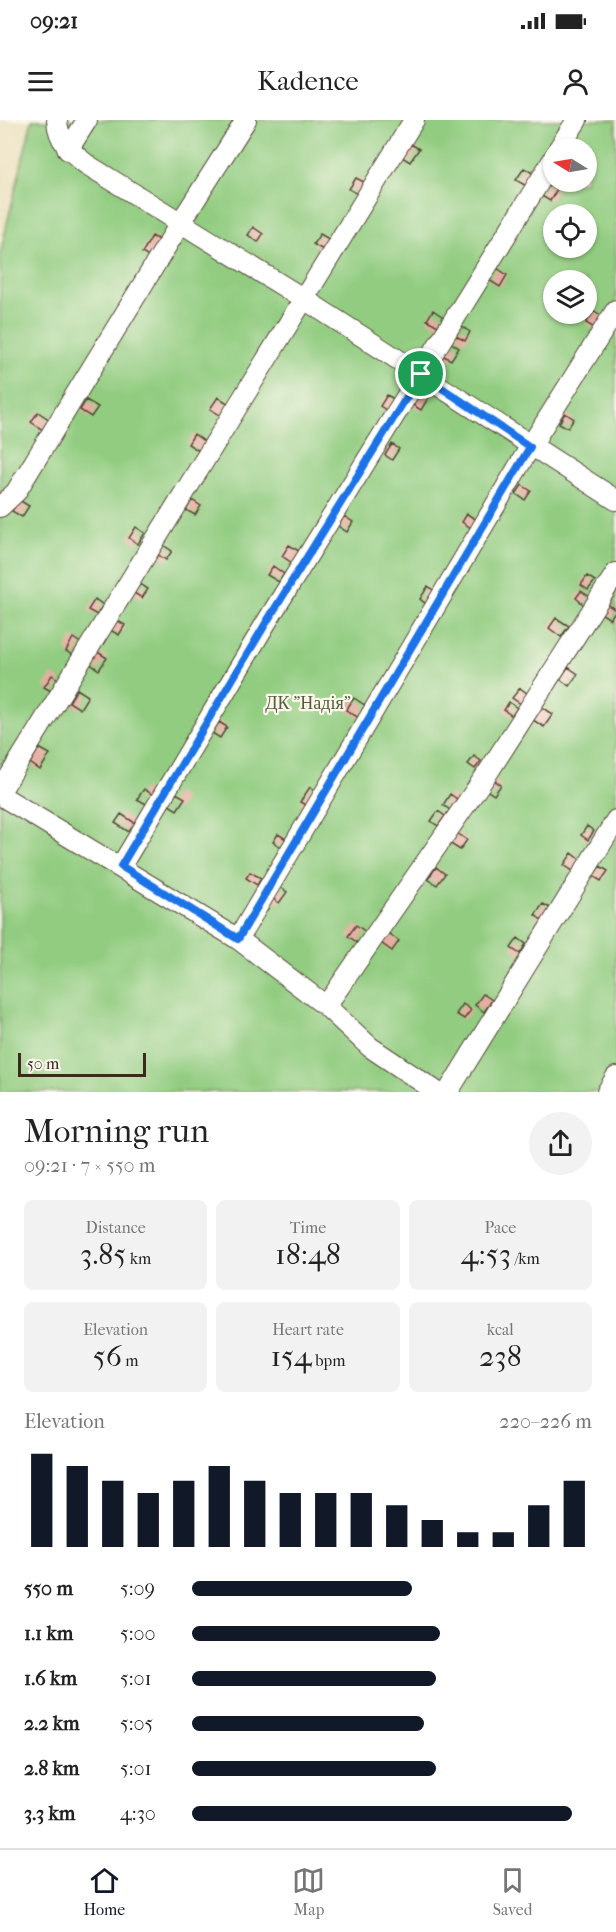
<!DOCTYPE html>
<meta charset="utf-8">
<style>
:root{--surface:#fff;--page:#f2f2f2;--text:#222;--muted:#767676;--line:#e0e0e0;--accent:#111827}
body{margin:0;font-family:"IM FELL French Canon",serif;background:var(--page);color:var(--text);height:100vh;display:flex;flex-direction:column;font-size:22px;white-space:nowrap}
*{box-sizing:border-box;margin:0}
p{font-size:20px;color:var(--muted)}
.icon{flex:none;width:33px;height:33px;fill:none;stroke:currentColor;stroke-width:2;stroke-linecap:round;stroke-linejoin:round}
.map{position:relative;height:972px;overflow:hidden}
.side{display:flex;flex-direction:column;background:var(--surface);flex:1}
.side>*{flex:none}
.needle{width:39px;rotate:281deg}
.controls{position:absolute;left:543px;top:18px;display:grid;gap:12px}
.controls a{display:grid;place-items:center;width:54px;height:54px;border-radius:50%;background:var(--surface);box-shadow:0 2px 4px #0004;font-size:30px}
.scale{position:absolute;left:18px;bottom:15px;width:128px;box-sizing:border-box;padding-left:6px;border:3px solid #3b2a1e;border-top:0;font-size:16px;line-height:21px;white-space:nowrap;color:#3b2a1e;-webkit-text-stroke:4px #fbf7ec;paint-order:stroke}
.pin{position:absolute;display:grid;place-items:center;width:51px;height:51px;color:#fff;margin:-26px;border:3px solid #fff;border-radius:50%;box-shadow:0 2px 6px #0007}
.round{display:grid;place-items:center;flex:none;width:63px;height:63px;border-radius:32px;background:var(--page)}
.headline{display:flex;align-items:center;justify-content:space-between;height:102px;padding:0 24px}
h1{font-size:33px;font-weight:600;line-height:45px}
.stats{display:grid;grid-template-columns:repeat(3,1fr);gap:9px;height:102px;padding:6px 24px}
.stats div{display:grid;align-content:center;border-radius:9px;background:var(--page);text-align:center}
.stats b{font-size:30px;font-weight:600}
.stats small{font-size:16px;font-weight:400}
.stats p{font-size:16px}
.chart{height:168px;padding:12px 24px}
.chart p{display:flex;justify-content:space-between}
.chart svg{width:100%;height:108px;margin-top:6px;stroke:var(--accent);stroke-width:6}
ul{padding:0 24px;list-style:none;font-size:20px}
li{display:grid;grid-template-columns:96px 72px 1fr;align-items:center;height:45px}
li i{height:15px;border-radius:8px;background:var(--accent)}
.status{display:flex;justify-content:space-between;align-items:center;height:42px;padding:0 30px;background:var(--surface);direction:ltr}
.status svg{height:16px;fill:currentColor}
header{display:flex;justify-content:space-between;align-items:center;height:78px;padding:0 24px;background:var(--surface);font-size:27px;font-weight:600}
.menu{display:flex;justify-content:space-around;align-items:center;height:84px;border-top:2px solid var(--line);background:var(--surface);font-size:16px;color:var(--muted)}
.menu a{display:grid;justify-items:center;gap:3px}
.menu .selected{color:var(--accent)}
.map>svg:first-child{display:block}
.green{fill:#91cc80;stroke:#667b4f;stroke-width:1.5;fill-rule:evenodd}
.building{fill:#e6aca1}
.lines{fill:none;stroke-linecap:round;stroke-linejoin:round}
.minor-casing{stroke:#564536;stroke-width:22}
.minor{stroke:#fff;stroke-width:20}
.route-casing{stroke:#fff;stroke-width:12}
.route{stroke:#1a73e8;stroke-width:8}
.labels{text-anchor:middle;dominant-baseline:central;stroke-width:4.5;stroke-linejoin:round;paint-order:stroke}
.park-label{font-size:18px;fill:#555b3b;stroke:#fbf7ec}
</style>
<div class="status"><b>09:21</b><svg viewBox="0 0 49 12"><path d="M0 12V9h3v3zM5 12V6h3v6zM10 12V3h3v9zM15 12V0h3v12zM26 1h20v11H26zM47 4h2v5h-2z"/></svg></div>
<header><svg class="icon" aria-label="menu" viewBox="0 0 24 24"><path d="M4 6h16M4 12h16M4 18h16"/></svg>Kadence<svg class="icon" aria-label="person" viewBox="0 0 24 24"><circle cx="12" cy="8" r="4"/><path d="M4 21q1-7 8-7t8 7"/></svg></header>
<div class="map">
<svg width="616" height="972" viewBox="0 0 616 972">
<rect width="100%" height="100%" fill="#fbf7ec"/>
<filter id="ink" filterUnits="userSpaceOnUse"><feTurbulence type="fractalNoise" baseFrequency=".0167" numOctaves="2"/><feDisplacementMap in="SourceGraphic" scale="12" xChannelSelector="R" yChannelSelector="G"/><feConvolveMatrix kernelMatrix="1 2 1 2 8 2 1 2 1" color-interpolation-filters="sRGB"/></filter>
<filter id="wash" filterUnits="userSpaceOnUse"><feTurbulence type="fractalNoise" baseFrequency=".008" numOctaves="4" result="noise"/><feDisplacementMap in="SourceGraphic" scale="24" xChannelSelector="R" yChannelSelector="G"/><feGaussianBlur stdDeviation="1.35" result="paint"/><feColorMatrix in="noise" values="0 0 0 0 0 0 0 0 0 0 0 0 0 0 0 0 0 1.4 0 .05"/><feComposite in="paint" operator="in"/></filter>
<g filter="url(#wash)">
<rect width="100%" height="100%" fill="#ece1bf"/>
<path class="green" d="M32,0h584v972h-616v-839zM554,28h32v34h-32zM554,94h32v34h-32zM554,160h32v34h-32z"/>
<g id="blocks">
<path class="building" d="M411,24l8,5 -9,13 -8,-5z
M524,48l12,7 -8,12 -12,-7z
M356,58l10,5 -7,12 -10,-6z
M547,63l10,6 -7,12 -10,-6z
M253,107l10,7 -5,8 -10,-7z
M320,114l9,5 -6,11 -10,-6z
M152,116l8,5 -10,17 -8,-5z
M497,148l10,7 -7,12 -11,-7z
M433,190l10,7 -5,9 -11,-6z
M594,191l10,6 -8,12 -10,-6z
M461,206l9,6 -5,9 -9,-5z
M450,222l9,6 -8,12 -9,-5z
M420,269l10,6 -9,15 -10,-6z
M387,275l10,6 -8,11 -9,-6z
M218,277l11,7 -8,12 -11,-7z
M86,280l12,7 -7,10 -11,-7z
M38,292l12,8 -7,10 -12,-8z
M565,293l9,6 -6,9 -9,-5z
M194,314l11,8 -6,9 -11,-7z
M392,324l7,5 -7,11 -7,-5z
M522,365l9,6 -6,9 -9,-6z
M19,380l10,6 -7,11 -10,-6z
M192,380l9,6 -6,9 -9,-5z
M467,394l10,6 -6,8 -9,-6z
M344,396l9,6 -6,10 -9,-6z
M136,407l9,6 -7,11 -9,-6z
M163,425l9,6 -6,9 -9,-6z
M289,425l13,8 -7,12 -13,-9z
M273,446l11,8 -5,8 -12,-7z
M587,456l8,5 -7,9 -7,-5z
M140,464l8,5 -6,9 -8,-5z
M428,466l6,5 -8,13 -6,-5z
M581,471l9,6 -6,8 -8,-7z
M95,479l8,6 -6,10 -9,-5z
M605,483l11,7 -6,9 -11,-7z
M556,498l13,8 -8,11 -12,-9z
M116,500l9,5 -6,10 -9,-5z
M73,518l9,6 -7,13 -9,-6z
M96,531l11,7 -8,12 -10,-7z
M568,547l10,7 -9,12 -9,-7z
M52,555l9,6 -7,12 -10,-6z
M520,568l8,6 -7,10 -9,-6z
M77,569l11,7 -8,13 -11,-7z
M354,578l12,8 -7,12 -13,-8z
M509,582l8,6 -5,8 -8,-6z
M542,587l11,7 -9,13 -11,-7z
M219,602l8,5 -7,11 -8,-5z
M39,628l11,6 -10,16 -10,-7z
M474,636l7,5 -6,8 -7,-5z
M492,659l9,6 -7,10 -9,-6z
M310,667l8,5 -9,15 -9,-5z
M144,669l10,7 -6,9 -11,-6z
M176,673l9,5 -8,12 -8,-5z
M450,674l7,5 -7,11 -7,-5z
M438,691l7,5 -7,10 -7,-5z
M121,694l14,9 -6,9 -14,-9z
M587,706l7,5 -6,9 -7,-5z
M457,713l10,7 -7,10 -11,-7z
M278,714l8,5 -5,8 -8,-5z
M572,733l9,7 -8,11 -9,-6z
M600,746l8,5 -7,10 -8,-5z
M436,747l9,7 -8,11 -9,-6z
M250,752l11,6 -4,7 -11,-7z
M280,767l7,5 -8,11 -7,-5z
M543,784l9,5 -9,12 -8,-6z
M356,805l10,7 -8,11 -10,-7z
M388,813l11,8 -7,10 -11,-8z
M518,818l8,6 -6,10 -9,-6z
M483,874l9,6 -8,12 -9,-7z
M463,884l8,6 -7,9 -8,-5z"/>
</g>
</g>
<g filter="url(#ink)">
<use href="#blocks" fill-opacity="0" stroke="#564536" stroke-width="1.5"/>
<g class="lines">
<g class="minor-casing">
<path id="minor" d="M57,0c1,21 14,32 29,44l218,135 312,201
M559,28l18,-28
M68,30l19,-30
M0,387l16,-15 165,-270 65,-102
M0,672l414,-672
M0,675l238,144 88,67 44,41 67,45
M121,746l145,-243 288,-465
M238,819l292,-492 86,-137
M326,886l163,-235 127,-198
M448,972l168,-272
M607,972l9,-15"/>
</g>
<use href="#minor" class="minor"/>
</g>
</g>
<g class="lines" filter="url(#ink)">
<g class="route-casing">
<path id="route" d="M421,254l109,73 -292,492 -117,-73 145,-243z"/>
</g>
<use href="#route" class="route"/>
</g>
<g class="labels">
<g class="park-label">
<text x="308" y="583">ДК "Надія"</text>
</g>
</g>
</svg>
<div class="controls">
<a><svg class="needle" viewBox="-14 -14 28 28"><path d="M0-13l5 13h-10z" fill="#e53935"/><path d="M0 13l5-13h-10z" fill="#767676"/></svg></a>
<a><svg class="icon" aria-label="locate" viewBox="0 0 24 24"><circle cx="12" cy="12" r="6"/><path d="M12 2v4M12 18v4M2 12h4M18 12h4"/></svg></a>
<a><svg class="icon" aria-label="layers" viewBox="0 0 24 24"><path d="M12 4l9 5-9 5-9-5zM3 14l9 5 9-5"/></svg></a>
</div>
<div class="scale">50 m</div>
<div class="pin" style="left:421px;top:254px;background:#1e9e55"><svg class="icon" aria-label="arrive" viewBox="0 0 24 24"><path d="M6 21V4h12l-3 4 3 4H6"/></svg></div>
</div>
<section class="side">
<div class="headline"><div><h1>Morning run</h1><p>09:21 · 7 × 550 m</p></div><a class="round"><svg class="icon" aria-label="share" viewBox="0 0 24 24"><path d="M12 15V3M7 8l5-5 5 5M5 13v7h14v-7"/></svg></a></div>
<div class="stats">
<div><p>Distance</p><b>3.85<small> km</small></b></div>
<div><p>Time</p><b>18:48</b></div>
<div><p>Pace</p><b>4:53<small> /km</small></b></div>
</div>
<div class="stats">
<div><p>Elevation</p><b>56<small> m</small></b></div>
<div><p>Heart rate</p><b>154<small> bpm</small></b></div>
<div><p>kcal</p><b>238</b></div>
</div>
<div class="chart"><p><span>Elevation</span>220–226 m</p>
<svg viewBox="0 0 160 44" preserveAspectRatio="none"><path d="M5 44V6M15 44V11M25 44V17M35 44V22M45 44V17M55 44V11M65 44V17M75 44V22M85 44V22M95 44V22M105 44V27M115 44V33M125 44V38M135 44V38M145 44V27M155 44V17"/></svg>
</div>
<ul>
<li><b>550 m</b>5:09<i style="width:55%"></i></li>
<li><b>1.1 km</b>5:00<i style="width:62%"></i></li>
<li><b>1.6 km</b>5:01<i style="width:61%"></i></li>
<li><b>2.2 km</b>5:05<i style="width:58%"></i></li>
<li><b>2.8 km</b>5:01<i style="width:61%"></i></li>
<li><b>3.3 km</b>4:30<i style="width:95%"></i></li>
</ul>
</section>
<nav class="menu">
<a class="selected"><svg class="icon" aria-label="home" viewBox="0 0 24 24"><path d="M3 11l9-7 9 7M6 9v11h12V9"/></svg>Home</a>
<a><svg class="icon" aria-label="map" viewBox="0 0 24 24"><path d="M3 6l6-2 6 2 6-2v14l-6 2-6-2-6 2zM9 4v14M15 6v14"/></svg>Map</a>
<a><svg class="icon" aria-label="saved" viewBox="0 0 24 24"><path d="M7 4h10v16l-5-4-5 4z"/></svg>Saved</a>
</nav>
